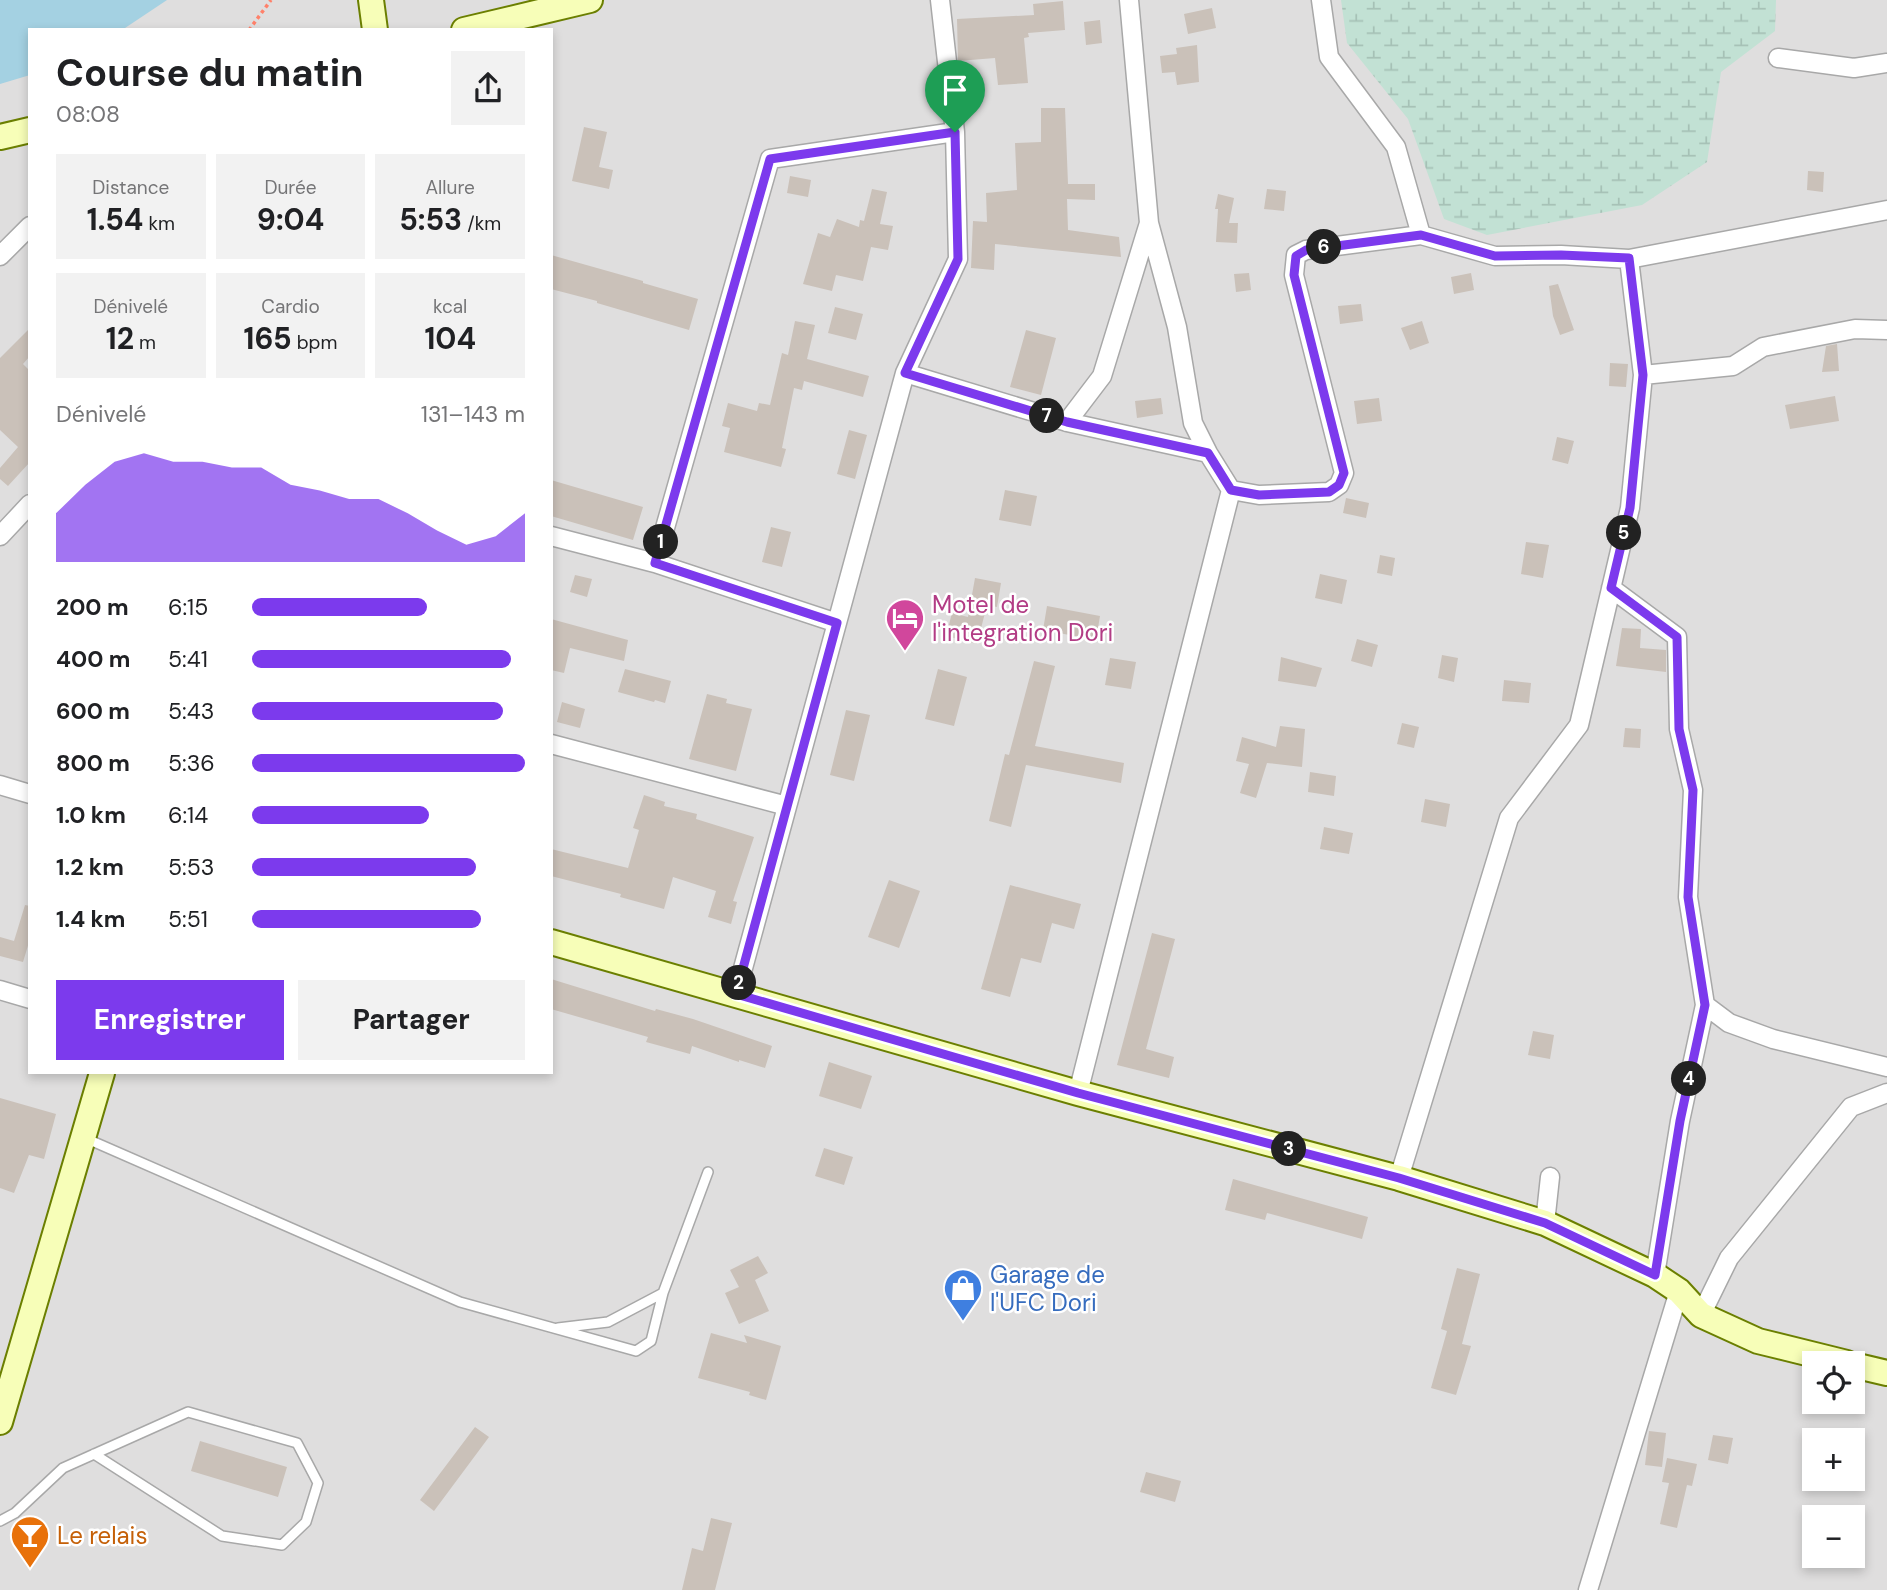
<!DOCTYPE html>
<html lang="fr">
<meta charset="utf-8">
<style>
:root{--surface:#fff;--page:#f2f2f2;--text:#202124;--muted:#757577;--accent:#7c3aed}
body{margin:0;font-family:"DM Sans",sans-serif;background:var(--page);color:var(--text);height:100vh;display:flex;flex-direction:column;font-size:26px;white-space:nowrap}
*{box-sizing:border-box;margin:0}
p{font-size:23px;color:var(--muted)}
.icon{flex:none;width:38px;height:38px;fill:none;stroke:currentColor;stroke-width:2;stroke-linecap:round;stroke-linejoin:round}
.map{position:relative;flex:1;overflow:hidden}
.details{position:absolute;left:28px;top:28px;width:525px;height:1046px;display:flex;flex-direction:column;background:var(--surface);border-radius:0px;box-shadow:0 4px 10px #0003}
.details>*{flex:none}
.fabs{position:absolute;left:1802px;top:1351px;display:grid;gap:14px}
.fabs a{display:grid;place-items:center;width:63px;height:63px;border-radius:0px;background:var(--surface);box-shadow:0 4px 10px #0003;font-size:35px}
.pin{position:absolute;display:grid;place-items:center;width:60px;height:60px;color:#fff;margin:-72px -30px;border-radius:50% 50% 50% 0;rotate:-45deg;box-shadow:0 0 7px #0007}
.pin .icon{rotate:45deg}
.km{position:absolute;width:35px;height:35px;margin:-18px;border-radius:50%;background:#222;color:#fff;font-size:19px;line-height:35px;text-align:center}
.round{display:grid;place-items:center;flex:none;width:74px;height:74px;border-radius:0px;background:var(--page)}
.head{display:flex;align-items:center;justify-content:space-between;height:119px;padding:0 28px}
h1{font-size:38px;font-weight:700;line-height:52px}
.figures{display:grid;grid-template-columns:repeat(3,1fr);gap:10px;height:119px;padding:7px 28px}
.figures div{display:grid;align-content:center;border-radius:0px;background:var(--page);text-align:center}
.figures b{font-size:30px;font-weight:700}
.figures small{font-size:19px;font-weight:400}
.figures p{font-size:19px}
.chart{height:196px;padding:14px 28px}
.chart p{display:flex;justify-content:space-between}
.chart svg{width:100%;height:126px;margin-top:7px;fill:var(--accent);opacity:.7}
.cta{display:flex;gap:14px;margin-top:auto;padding:14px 28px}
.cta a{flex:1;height:80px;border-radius:0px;background:var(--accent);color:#fff;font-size:28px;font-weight:700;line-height:80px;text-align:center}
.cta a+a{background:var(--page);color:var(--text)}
ul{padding:0 28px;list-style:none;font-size:23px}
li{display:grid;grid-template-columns:112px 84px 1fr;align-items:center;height:52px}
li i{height:18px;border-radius:9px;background:var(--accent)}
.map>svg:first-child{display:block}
.residential{fill:#dfdede;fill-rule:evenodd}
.wetland{fill:url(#wetland-marsh)}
.water{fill:#a4d1e2}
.building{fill:#cac1b9}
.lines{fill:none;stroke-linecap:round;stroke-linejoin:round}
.lane-casing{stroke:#a8a8a8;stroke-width:12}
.street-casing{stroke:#a8a8a8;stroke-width:21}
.secondary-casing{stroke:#6b7f00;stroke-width:28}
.path{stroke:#ff816a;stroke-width:3.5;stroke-dasharray:3.5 3.5;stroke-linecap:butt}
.lane{stroke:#fff;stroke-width:9}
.street{stroke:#fff;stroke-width:18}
.secondary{stroke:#f7feb8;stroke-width:24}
.route-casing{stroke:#fff;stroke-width:14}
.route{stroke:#7c3aed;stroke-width:9}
.labels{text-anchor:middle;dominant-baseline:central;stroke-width:5;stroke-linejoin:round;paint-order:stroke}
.hotel-label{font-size:24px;fill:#b23c85;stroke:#fff;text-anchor:start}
.shop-label{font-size:24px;fill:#366cbe;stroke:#fff;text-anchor:start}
.food-label{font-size:24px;fill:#c56008;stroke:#fff;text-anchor:start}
</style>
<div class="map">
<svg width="1887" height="1590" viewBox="0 0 1887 1590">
<defs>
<pattern id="wetland-marsh" width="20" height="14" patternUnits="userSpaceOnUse" patternTransform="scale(1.75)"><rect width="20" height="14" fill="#c2e1d4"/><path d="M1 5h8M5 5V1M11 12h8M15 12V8" fill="none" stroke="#a6c1b6"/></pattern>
</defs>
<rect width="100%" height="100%" fill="#f2efe7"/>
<path class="residential" d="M0,0h1887v1590h-1887zM30,30h521v1043h-521zM1815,1363h38v39h-38zM1815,1440h38v39h-38zM1815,1517h38v39h-38z"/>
<path class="wetland" d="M1341,0h435l-1,31 -54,41 -14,90 -65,43 -155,30 -43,-16 -36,-100 -61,-76z"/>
<path class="water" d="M0,0h167l-45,30h-92v45l-30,9z"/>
<path class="building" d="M1063,1l2,29 -37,3 1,4 -5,1 4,45 -30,2 -3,-27 -37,3 -1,-42 77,-4 -1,-11z
M1212,8l4,20 -28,6 -4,-20z
M1100,20l2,23 -16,2 -2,-23z
M1197,45l2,37 -22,3 -2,-13 -13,1 -2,-17 17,-2 -1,-6z
M1041,108h24l3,76h27v16l-28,-1 1,31 51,7 2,20 -126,-13 -1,26 -23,-2 2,-47 14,1 -1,-29 31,-3 -2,-47 26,-1z
M584,127l23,5 -8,35 14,3 -4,19 -37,-8z
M1808,171l16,1 -1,20 -16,-2z
M790,176l21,4 -3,17 -21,-4z
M872,189l15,3 -7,32 13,2 -5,24 -17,-3 -8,34 -27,-6 -4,16 -29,-7 15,-51 12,4 7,-18 22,8 1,-7 4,1z
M1267,189l19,2 -2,20 -20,-2z
M1218,194l16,4 -5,25h9l-1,20 -21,-1 2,-33h-3z
M551,255l92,26v2l55,16 -9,31 -92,-27v-2l-46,-12z
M1249,273l2,17 -15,2 -2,-18z
M1471,273l3,17 -20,4 -3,-17z
M1558,284l16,46 -14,5 -7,-19 -4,-30z
M1361,304l2,17 -23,3 -2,-18z
M835,307l28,7 -7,26 -28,-7z
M795,321l20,4 -8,34 62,17 -6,21 -59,-16 -2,9 -8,-2 -12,60 4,1 -5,18 -57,-15 6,-24 -8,-2 6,-23 29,8 2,-8 11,2 12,-52 6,2z
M1422,321l7,22 -19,7 -9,-22z
M30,328v28l-7,8 7,7v91l-22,24 -8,-7v-11l18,-21 -18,-17v-72z
M1026,330l30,8 -15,57 -31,-8z
M1837,344l2,27 -17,1 4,-26z
M1610,363l18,1 -2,23 -17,-1z
M1835,396l4,25 -49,8 -5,-24z
M1161,398l2,16 -26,4 -2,-17z
M1379,398l3,23 -25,3 -3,-23z
M849,430l18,5 -12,44 -18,-5z
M1557,437l17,4 -6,23 -16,-4z
M551,480l92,27 -10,33 -82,-24z
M1005,490l32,6 -6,30 -32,-6z
M1346,498l23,5 -3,15 -23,-5z
M771,527l20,5 -9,35 -20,-5z
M1526,542l23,3 -6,33 -22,-4z
M1380,555l15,3 -3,18 -15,-3z
M1320,574l27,6 -5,24 -27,-6z
M575,575l17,4 -5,18 -17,-5z
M975,578l26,5 -4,24 -10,-2 -10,39 -31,-8 6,-23 16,4z
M1047,606l53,10 -4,24 -53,-10z
M551,619l77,21 -4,21 -54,-13 -6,25 -13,-3z
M1622,628l19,1 -1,19 26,2v22l-50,-6z
M1357,639l21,6 -6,22 -21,-6z
M1442,655l16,3 -4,24 -16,-4z
M1281,657l41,11 -6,19 -38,-6z
M1110,658l26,4 -5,27 -26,-4z
M1034,661l21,5 -20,80 89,17 -3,20 -95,-18 -15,62 -22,-6 16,-67 4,1z
M625,669l46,12 -6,22 -10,-3 -1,2 -36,-10z
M938,669l29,8 -13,49 -29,-7z
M1504,680l27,3 -2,20 -27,-2z
M707,694l20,5 -1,4 26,6 -16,62 -47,-12z
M562,702l23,7 -5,19 -23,-6z
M846,710l24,5 -16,66 -24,-6z
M1402,723l17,4 -5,21 -17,-4z
M1280,726l25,3 -3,38 -35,-4 -11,35 -16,-5 9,-29 -13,-3 6,-24 34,10z
M1625,728l16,1 -1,19 -17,-1z
M1310,772l26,4 -2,20 -26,-4z
M644,795l21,7 -1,4 33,8 -1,5 58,18 -21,64 4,1 -6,22 -23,-7 8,-26 -43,-14 -9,32 -44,-12 1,-3 -70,-18v-27l77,19 11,-38 -6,-2z
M1425,799l25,5 -4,23 -25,-5z
M1324,827l29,6 -4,21 -29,-5z
M889,880l31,11 -21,57 -31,-11z
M1010,885l71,19 -7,25 -22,-6 -11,40 -20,-5 -11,39 -29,-8z
M25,905l5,1v33l-7,23 -23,-6v-19l14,4z
M1152,933l23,6 -29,110 28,8 -5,21 -52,-13z
M551,979l104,32 1,-2 37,10 79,27 -7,22 -26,-8v2l-47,-16 -2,8 -44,-12 2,-5 -97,-28z
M1533,1031l21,4 -4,24 -22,-4z
M829,1062l43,14 -11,33 -42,-13z
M0,1098l56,16 -12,45 -15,-4 -15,38 -14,-5z
M824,1148l29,9 -9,28 -29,-9z
M1233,1179l135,38 -6,22 -95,-26 -2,7 -40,-10z
M758,1256l10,17 -13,7 14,31 -30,13 -14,-31 14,-6 -9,-17z
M1457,1268l23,6 -18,70 9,2 -15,49 -25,-7 16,-57 -6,-2z
M711,1333l36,10 -3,-8 37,11 -15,54 -17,-5 1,-3 -52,-14z
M475,1427l14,10 -55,74 -14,-11z
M1649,1431l17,2 -4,34 -17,-2z
M1713,1435l20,3 -5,26 -20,-4z
M200,1441l87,26 -9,30 -87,-26z
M1667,1458l30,6 -5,22 -5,-1 -10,43 -17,-4 9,-41 -7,-1z
M1146,1472l35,9 -6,21 -35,-10z
M711,1518l21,5 -17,67h-33l10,-42 11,3z"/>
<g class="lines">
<g class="lane-casing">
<path id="lane" d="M85,1138l375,164 176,49 15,-10 12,-48
M558,1328l50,-6 55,-29 45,-121
M0,1521l15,-8 48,-45 125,-56 109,31 21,40 -12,39 -24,23 -60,-9 -128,-82"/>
</g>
<g class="street-casing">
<path id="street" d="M1321,0l8,57 67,90 25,88 74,21 66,-1 68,4 258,-49
M1778,58l76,10 33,-5
M0,256l30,-30
M905,373l162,49 141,31
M1643,375l90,-9 30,-19 92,-18 32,1
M1067,422l35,-46 47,-153
M1231,490l28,5 70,-3 10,-7 5,-12 -50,-198 2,-20 10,-5 115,-15
M0,536l30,-32
M551,536l104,27 115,-404 185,-27
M655,563l182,60
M1611,588l66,49 2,92 14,61 -5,107 17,108 -25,116 -25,154
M551,744l236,62
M0,785l30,9
M0,990l30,9
M736,994l169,-621 53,-114 -3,-127 -15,-132
M1705,1005l24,18 44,16 114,28
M1078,1093l153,-603 -23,-37 -15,-30 -16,-96 -28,-104 -20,-223
M1399,1178l110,-360 70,-93 51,-217 13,-133 -14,-116
M1545,1223l5,-46
M1701,1315l28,-57 122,-151 36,-14
M1588,1590l91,-299"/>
</g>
<g class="secondary-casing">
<path id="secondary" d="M371,0l4,30
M464,30l126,-30
M0,137l30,-7
M551,942l527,151 321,85 146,45 110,52 24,16 22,24 57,26 89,22
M1853,1365l34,8
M0,1422l102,-349"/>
</g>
<path class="path" d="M249,30l22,-30"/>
<use href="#lane" class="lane"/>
<use href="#street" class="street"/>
<use href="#secondary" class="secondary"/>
</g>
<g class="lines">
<g class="route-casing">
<path id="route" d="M955,132l3,127 -53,114 162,49 141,31 23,37 28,5 70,-3 10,-7 5,-12 -50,-198 2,-19 10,-6 115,-15 74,21 66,-1 68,3 14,117 -13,133 -19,80 66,49 2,92 14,61 -5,107 17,108 -25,116 -25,154 -110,-52 -146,-45 -321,-85 -342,-99 101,-371 -182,-60 115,-404z"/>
</g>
<use href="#route" class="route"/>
</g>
<defs>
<g id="hotel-pin" transform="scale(2.0125)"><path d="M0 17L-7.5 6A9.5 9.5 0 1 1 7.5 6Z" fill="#d1479c" stroke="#fff"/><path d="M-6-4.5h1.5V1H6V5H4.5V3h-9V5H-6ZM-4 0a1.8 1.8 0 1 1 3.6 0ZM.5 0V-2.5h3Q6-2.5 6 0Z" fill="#fff"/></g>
<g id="shop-pin" transform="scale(2.0125)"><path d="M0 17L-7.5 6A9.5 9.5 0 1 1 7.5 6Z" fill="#3f7fe0" stroke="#fff"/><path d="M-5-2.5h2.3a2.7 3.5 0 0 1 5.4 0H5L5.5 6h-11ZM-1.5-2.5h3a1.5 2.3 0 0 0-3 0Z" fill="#fff"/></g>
<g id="bar-pin" transform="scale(2.0125)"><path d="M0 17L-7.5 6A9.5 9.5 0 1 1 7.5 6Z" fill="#e8710a" stroke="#fff"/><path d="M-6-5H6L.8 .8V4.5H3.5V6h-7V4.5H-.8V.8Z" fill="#fff"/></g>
</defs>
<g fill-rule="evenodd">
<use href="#hotel-pin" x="905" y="618"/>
<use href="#shop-pin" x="963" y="1288"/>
<use href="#bar-pin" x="30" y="1535"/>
</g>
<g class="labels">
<g class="hotel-label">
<text x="932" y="604">Motel de<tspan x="932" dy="28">l'integration Dori</tspan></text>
</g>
<g class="shop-label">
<text x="990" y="1274">Garage de<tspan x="990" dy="28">l'UFC Dori</tspan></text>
</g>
<g class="food-label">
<text x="57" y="1535">Le relais</text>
</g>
</g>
</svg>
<div class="fabs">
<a><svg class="icon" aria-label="locate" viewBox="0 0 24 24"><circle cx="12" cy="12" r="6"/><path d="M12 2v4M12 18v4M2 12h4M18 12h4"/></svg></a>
<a>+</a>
<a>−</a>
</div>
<div class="pin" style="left:955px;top:132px;background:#1e9e55"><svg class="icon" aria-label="arrive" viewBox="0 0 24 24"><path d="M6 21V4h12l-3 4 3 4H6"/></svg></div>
<b class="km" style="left:661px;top:542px">1</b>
<b class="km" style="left:739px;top:983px">2</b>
<b class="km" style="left:1289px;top:1149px">3</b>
<b class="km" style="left:1689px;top:1079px">4</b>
<b class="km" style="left:1624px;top:533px">5</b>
<b class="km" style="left:1324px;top:247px">6</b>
<b class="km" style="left:1047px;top:416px">7</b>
<section class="details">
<div class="head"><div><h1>Course du matin</h1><p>08:08</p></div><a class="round"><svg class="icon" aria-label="share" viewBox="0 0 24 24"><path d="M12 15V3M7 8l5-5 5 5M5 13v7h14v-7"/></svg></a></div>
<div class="figures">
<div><p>Distance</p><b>1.54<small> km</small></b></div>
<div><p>Durée</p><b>9:04</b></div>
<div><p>Allure</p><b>5:53<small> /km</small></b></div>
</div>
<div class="figures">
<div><p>Dénivelé</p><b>12<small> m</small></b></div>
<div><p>Cardio</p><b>165<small> bpm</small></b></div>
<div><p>kcal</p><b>104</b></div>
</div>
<div class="chart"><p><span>Dénivelé</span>131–143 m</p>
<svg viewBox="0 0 160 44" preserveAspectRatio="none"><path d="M0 44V27L10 17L20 9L30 6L40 9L50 9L60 11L70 11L80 17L90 19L100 22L110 22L120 27L130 33L140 38L150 35L160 27V44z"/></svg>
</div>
<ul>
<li><b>200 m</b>6:15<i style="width:64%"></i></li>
<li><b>400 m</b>5:41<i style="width:95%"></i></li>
<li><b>600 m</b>5:43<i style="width:92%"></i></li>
<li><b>800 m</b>5:36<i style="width:100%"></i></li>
<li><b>1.0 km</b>6:14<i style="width:65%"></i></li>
<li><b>1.2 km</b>5:53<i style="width:82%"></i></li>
<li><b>1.4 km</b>5:51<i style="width:84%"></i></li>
</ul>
<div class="cta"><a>Enregistrer</a><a>Partager</a></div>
</section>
</div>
